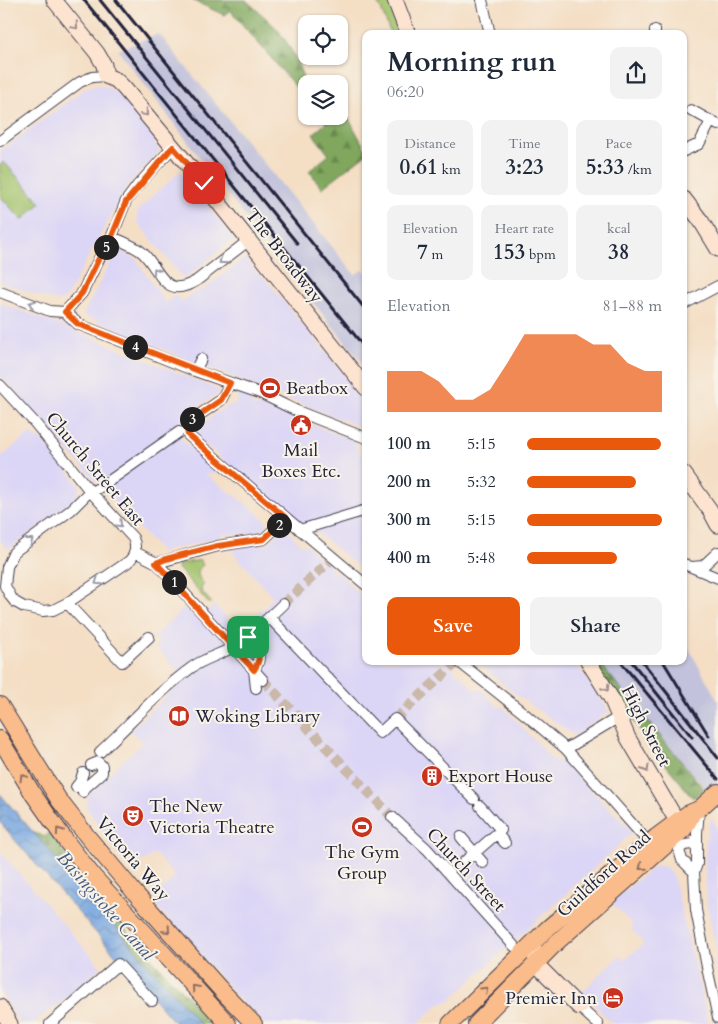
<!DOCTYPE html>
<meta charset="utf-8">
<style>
:root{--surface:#fff;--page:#f2f2f3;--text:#1f2937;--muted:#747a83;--accent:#ea580c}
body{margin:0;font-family:Cardo,serif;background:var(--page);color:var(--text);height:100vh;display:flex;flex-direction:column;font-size:19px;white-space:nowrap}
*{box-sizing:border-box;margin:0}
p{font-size:16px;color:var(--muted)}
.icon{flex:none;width:28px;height:28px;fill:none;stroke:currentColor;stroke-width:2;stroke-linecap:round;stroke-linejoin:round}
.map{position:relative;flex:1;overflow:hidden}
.sheet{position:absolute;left:362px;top:30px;width:325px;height:635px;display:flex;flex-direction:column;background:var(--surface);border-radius:10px;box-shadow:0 1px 4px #0004}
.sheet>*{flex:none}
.buttons{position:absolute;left:298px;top:15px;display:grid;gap:10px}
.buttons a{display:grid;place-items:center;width:50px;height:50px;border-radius:10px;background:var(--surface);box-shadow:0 1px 4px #0004;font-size:25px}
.pin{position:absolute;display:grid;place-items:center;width:42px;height:42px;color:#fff;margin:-21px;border-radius:10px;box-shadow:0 2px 8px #0006}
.km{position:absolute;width:25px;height:25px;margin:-12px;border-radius:50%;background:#222;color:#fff;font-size:14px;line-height:25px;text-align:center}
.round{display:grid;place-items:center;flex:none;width:52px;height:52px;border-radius:10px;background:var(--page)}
.overview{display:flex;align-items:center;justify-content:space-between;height:85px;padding:0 25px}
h1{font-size:28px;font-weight:700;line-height:38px}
.stats{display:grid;grid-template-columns:repeat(3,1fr);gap:8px;height:85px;padding:5px 25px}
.stats div{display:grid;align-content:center;border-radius:10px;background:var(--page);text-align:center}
.stats b{font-size:21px;font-weight:700}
.stats small{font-size:14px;font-weight:400}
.stats p{font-size:14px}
.chart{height:140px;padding:10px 25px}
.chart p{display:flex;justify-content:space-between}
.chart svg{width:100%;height:90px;margin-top:5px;fill:var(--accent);opacity:.7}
.primary-button{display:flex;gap:10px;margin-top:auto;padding:10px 25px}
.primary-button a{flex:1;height:58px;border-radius:10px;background:var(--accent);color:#fff;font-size:20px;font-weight:700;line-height:58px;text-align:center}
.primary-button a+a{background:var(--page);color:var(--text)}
ul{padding:0 25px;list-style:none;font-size:16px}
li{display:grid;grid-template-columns:80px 60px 1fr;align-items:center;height:38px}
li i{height:12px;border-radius:6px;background:var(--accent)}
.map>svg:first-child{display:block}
.built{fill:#dcd6f6}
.industrial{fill:#c2c2dc}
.green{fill:#a0c169;stroke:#617252}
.forest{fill:url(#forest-firs);stroke:#51644c}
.water{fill:url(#water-waves);stroke:#4c648e}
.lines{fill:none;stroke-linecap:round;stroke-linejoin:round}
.street-tunnel{stroke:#cab8a9;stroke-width:10;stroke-dasharray:10 5;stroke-linecap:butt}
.street-casing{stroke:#423e50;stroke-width:12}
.secondary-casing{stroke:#423e50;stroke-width:17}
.primary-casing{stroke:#423e50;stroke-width:18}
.street{stroke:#fff;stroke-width:10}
.secondary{stroke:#fde4d1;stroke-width:15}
.primary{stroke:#fabc8b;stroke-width:16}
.rail{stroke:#22223b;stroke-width:3}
.oneway{stroke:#9a8d8e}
.oneway2{stroke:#9c9ca7}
.oneway3{stroke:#8e6f63}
.route-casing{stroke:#fff;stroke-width:10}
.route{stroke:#ea580c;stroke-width:6}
.labels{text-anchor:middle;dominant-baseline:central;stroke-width:4;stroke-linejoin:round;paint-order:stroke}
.street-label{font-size:18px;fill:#22223b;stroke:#f7f3e8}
.poi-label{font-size:18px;fill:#22223b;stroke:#f7f3e8;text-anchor:start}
.water-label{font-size:19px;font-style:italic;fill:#44577d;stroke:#f7f3e8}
</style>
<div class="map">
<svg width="718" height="1024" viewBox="0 0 718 1024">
<defs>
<pattern id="forest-firs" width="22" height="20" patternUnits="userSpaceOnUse" patternTransform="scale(1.25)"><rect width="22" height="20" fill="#80a75d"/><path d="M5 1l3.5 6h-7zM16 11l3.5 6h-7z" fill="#68884e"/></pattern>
<pattern id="water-waves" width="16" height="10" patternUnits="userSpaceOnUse" patternTransform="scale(1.25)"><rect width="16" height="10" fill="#77a6e0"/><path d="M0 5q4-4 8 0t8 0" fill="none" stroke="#6187b7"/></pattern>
</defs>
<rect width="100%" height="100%" fill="#f7f3e8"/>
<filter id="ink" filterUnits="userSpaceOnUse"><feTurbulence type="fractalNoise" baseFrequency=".02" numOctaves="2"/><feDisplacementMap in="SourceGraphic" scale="10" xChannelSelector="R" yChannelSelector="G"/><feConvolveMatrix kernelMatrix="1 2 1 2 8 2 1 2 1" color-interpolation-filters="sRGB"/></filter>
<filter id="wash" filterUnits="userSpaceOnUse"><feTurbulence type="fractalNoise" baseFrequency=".0096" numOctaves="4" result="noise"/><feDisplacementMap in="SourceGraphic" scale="20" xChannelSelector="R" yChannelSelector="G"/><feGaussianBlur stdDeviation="1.12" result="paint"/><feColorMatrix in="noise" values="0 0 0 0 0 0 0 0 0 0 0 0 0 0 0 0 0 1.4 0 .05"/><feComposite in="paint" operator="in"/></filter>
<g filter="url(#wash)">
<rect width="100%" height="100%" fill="#f4dec4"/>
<path class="built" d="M98,85l8,2 11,6 35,43 7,15 -32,35 -61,112 -6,3 -8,-1 -52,-18v-131l86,-63z
M180,171l54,68 -50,40 -46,-56 -1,-8 3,-7z
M117,250l18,8 31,45 9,-8 6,7 12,-9 10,-3 42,-32 13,16 2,-1 106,128v28l-170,-66 -113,-48z
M0,303l68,25 151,62 1,3 -33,20 -4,5 -4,10 2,11 33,27 1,4 -1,4 -4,1 -4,-2 -1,1 40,29 22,19 -2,7 -18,5h-25l-6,4 -40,11 -2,-2 -12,6 -108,-117 -54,-61z
M241,391l11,1 -1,13 19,3 85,33 5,15 6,-2v119l-46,-38 -34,-22 -90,-76 -2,-4 2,-8 10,-4 10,-8 14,-8 8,-2 -2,-11z
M30,433l13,8 37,45 -4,12 -68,52 -8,-10v-82z
M285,527l16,18h6l15,17 4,-1 4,1 1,4 -1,4 3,3 3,-3 23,24 5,-1 2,2v66h76l3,4 4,-2 3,1 3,4 -1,5h5l16,17 6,-1 17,18h5l53,56 4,-3 73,72 -184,169 -10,3 -22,20h-152l-19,-18 -88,-98 -1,-6 3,-10 15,-16 -20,-22 -13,7h-5l-18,-6 -3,-9 -29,-37v-11l3,-6 52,-49 -12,-13 55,-51 -30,-33 4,-4 -5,-6 31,-29 12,13 17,-15 18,18h3l4,4 4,-4 4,4 12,-11 -2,-3 3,-3 6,-2 1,-4 6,-6 -42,-48 22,-5 4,1 3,-3 5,3z
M476,661h98l35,50 -34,25 -61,-43z
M711,818l7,10v149l-3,-14 2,-9 -10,-49 -2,-36 1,-28z
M0,852l101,115 -40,35 -29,22h-12l-20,-33z
M659,865l8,3 6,8 36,148h-96l-31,-32 37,-36 5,4 20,-16 -13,-15 1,-5 -21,-22 40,-33z"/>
<path class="industrial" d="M159,34l196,241 8,-6 3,3v95l-88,-107 -160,-210z
M684,640l34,61v106l-18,-25 -43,-48 -59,-73h86z"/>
<path class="green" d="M375,0h14l14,34h-12l-11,-27z
M4,162l37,41 -19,17 -22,-24v-31z
M200,560l3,5c-8,6 -5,13 1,19l-3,4 1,4 9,10 -2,2 -31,-36 1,-4z"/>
<path class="forest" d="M192,0h54c12,12 28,23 37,37 12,17 23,41 23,62l-76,-89 -6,5z
M339,101l27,49v4l-44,34 -13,-17 20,-16 -16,-21 13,-11 -5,-7h18z
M590,661h8l106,128 -11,9 -32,-39z
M32,832l13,5 5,-5c16,22 31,44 48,65 36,44 76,86 116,127h-14z"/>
<path class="water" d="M0,794l200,230h-24l-162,-185 -14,-17z"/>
</g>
<g filter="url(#ink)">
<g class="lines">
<path class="street-tunnel" d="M283,604l46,-42
M263,680l129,137
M395,719l63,-58"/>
<g class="street-casing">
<path id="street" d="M482,0l8,34
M655,34v-4
M691,110l27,15
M0,141l80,-59 12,-5 14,-1
M684,151l15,-7 12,-23
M112,237c10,4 23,9 31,16 18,18 21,47 53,28l52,-40
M0,292l50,19 15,1 13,12 117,47 65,22 37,18 69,27
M684,304l34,-18
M65,312l17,-19 19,-38 9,-14 16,-40 11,-15 36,-39
M195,371l6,-12
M230,383l-9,17 -32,22 -2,8 2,6 177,149
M0,385l35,38 55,68 43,47c4,9 2,18 -5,24l-61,41 -14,7 -10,1 -19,-4 -9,-5 -4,-5 -6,-11 2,-19 7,-15 57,-42 15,-15 16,-9 77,-54
M300,530l66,-20
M135,552l22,11 106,117
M157,563l61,-17 46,-7 22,-21
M684,564l34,14
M692,567l11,-1 15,-14
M67,603l55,59 27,-25
M269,617l111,116 15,-14 79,80
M458,661l68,54 40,34 75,85
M256,688l-2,-18c9,-13 5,-23 -6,-33l35,-33
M566,749l53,-32
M100,752c30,-28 58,-60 91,-84 16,-12 36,-14 51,-27
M76,787l4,-5 3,-9
M83,792l3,-5 16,-14v-7l-4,-4 -7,3
M699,810l-2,23v31l-3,8 2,38 12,62 10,46
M392,817l35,32 87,97
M497,834l8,9
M461,837l22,26
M464,862l37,-32 -21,-24
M694,872l-12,-12 -3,-10c4,-7 10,-5 18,-6
M579,1007l19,17
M50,1024l68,-60 34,37"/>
</g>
<g class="secondary-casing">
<path id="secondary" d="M54,0l43,53 7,12 2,11 10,4 8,8 79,95 163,205
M395,0l13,34
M684,199l17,22 17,28
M684,474l26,36 8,15
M588,661l23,37 17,40 49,83 1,12
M535,951l1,13 43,43
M0,1007l10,17"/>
</g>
<g class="primary-casing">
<path id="primary" d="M0,705l59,95 28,36 48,57 88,99 31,32
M0,739l33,55 33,47 27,35 135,148
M450,1024l98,-96 108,-91 31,-23 12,-5 19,-17
M476,1024l81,-82 115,-102 12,-11 7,-12"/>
</g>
<use href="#street" class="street"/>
<use href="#secondary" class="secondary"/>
<use href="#primary" class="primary"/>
<path class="rail" d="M84,0l282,349
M100,0l197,243
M116,0l250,310
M620,661l98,118
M631,661l61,76
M642,661l76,97
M663,661l46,75"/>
</g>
<defs><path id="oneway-chevron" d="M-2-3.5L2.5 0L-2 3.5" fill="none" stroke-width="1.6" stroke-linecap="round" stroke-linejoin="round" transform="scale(1.25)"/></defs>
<g class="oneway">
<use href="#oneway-chevron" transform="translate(75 26) rotate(50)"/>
<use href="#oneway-chevron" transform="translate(145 113) rotate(50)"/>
<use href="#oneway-chevron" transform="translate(606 688) rotate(58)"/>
<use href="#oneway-chevron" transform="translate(646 769) rotate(60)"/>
</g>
<g class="oneway2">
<use href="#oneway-chevron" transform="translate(222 261) rotate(143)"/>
<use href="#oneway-chevron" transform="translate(156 271) rotate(-125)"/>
<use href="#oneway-chevron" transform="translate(32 304) rotate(-159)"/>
<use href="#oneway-chevron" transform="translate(119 524) rotate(46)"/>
<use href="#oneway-chevron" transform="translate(30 541) rotate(-37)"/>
<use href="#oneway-chevron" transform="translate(98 582) rotate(145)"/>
</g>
<g class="oneway3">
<use href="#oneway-chevron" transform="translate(23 777) rotate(-121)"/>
<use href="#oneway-chevron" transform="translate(59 831) rotate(-125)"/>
<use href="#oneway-chevron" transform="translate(642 867) rotate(140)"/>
<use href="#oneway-chevron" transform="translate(167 930) rotate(48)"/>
<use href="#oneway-chevron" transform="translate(195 988) rotate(-132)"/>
<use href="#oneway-chevron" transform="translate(485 990) rotate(-43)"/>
</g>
</g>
<g class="lines" filter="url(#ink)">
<g class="route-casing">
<path id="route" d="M204,183l-31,-36 -4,4 -43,51 -16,39 -9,13 -19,39 -17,19 13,12 152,59 -9,17 -32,22 -2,8 1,5 98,83 -22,21 -46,7 -52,13 -10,4 98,107c9,-13 5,-23 -6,-33"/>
</g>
<use href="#route" class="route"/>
</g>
<defs>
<g id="stadium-disc" transform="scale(1.125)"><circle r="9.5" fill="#c8321e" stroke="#f7f3e8"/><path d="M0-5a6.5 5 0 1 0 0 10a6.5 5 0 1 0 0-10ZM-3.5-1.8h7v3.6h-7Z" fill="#fff"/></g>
<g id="civic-disc" transform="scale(1.125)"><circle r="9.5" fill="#c8321e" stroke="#f7f3e8"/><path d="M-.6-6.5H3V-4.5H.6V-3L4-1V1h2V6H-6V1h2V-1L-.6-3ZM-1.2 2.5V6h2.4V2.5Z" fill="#fff"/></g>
<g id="library-disc" transform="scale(1.125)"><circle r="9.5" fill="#c8321e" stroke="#f7f3e8"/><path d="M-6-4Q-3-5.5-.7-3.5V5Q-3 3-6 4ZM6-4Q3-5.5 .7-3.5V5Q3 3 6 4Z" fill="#fff"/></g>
<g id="building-disc" transform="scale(1.125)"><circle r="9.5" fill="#c8321e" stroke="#f7f3e8"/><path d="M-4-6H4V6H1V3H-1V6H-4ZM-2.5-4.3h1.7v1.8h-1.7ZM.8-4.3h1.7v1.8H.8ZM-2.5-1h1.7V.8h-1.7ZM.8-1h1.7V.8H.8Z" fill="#fff"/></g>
<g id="theatre-disc" transform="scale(1.125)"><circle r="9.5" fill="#c8321e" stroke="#f7f3e8"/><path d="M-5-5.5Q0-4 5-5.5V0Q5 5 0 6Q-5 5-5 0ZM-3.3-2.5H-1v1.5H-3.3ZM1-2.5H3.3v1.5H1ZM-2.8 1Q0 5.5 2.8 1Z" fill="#fff"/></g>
<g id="hotel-disc" transform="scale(1.125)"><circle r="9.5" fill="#c8321e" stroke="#f7f3e8"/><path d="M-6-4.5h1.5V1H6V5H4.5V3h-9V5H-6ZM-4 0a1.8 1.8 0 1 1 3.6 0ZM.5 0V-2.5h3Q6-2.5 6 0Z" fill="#fff"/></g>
</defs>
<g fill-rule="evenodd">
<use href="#stadium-disc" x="270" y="388"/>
<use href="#civic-disc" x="301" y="425"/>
<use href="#library-disc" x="179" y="716"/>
<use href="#building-disc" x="432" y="776"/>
<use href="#theatre-disc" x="133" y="816"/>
<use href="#stadium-disc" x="362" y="827"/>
<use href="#hotel-disc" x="613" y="998"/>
</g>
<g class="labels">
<g class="street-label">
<text transform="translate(284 256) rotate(52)">The Broadway</text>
<text transform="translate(95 469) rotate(50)">Church Street East</text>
<text transform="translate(646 726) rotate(63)">High Street</text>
<text transform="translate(133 859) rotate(50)">Victoria Way</text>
<text transform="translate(466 870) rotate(47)">Church Street</text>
<text transform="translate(604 874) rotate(-42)">Guildford Road</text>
</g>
<g class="poi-label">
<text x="286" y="388">Beatbox</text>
<text x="301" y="450" text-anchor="middle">Mail<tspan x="301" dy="21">Boxes Etc.</tspan></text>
<text x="195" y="716">Woking Library</text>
<text x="448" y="776">Export House</text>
<text x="149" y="806">The New<tspan x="149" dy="21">Victoria Theatre</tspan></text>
<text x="362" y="852" text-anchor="middle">The Gym<tspan x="362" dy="21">Group</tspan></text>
<text x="597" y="998" text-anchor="end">Premier Inn</text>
</g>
<g class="water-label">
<text transform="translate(106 906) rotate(49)">Basingstoke Canal</text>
</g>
</g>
</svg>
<div class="buttons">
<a><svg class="icon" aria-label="locate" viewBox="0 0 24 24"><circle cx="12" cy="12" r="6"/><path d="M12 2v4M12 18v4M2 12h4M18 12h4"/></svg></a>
<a><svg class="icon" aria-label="layers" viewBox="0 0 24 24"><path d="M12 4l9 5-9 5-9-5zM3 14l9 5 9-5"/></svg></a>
</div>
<div class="pin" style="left:248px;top:637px;background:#1e9e55"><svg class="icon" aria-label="arrive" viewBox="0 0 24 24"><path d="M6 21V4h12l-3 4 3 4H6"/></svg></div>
<div class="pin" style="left:204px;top:183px;background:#d93025"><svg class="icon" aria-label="check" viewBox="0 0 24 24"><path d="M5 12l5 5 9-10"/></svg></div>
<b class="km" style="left:174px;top:582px">1</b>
<b class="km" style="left:279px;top:525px">2</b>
<b class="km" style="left:192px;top:419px">3</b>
<b class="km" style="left:135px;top:347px">4</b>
<b class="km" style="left:106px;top:247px">5</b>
<section class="sheet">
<div class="overview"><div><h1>Morning run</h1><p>06:20</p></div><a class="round"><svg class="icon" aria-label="share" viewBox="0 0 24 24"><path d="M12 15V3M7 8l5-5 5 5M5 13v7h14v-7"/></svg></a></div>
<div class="stats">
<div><p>Distance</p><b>0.61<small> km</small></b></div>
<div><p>Time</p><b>3:23</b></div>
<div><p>Pace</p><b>5:33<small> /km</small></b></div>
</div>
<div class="stats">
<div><p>Elevation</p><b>7<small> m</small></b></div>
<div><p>Heart rate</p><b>153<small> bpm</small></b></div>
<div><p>kcal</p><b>38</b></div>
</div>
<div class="chart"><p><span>Elevation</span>81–88 m</p>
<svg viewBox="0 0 160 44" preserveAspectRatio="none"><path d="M0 44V24L10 24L20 24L30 29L40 38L50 38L60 33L70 20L80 6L90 6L100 6L110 6L120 11L130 11L140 20L150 24L160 24V44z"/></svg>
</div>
<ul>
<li><b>100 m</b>5:15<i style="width:99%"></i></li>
<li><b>200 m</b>5:32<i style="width:81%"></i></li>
<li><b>300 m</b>5:15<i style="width:100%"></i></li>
<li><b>400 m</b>5:48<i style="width:67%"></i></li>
</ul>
<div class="primary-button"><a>Save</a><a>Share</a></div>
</section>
</div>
